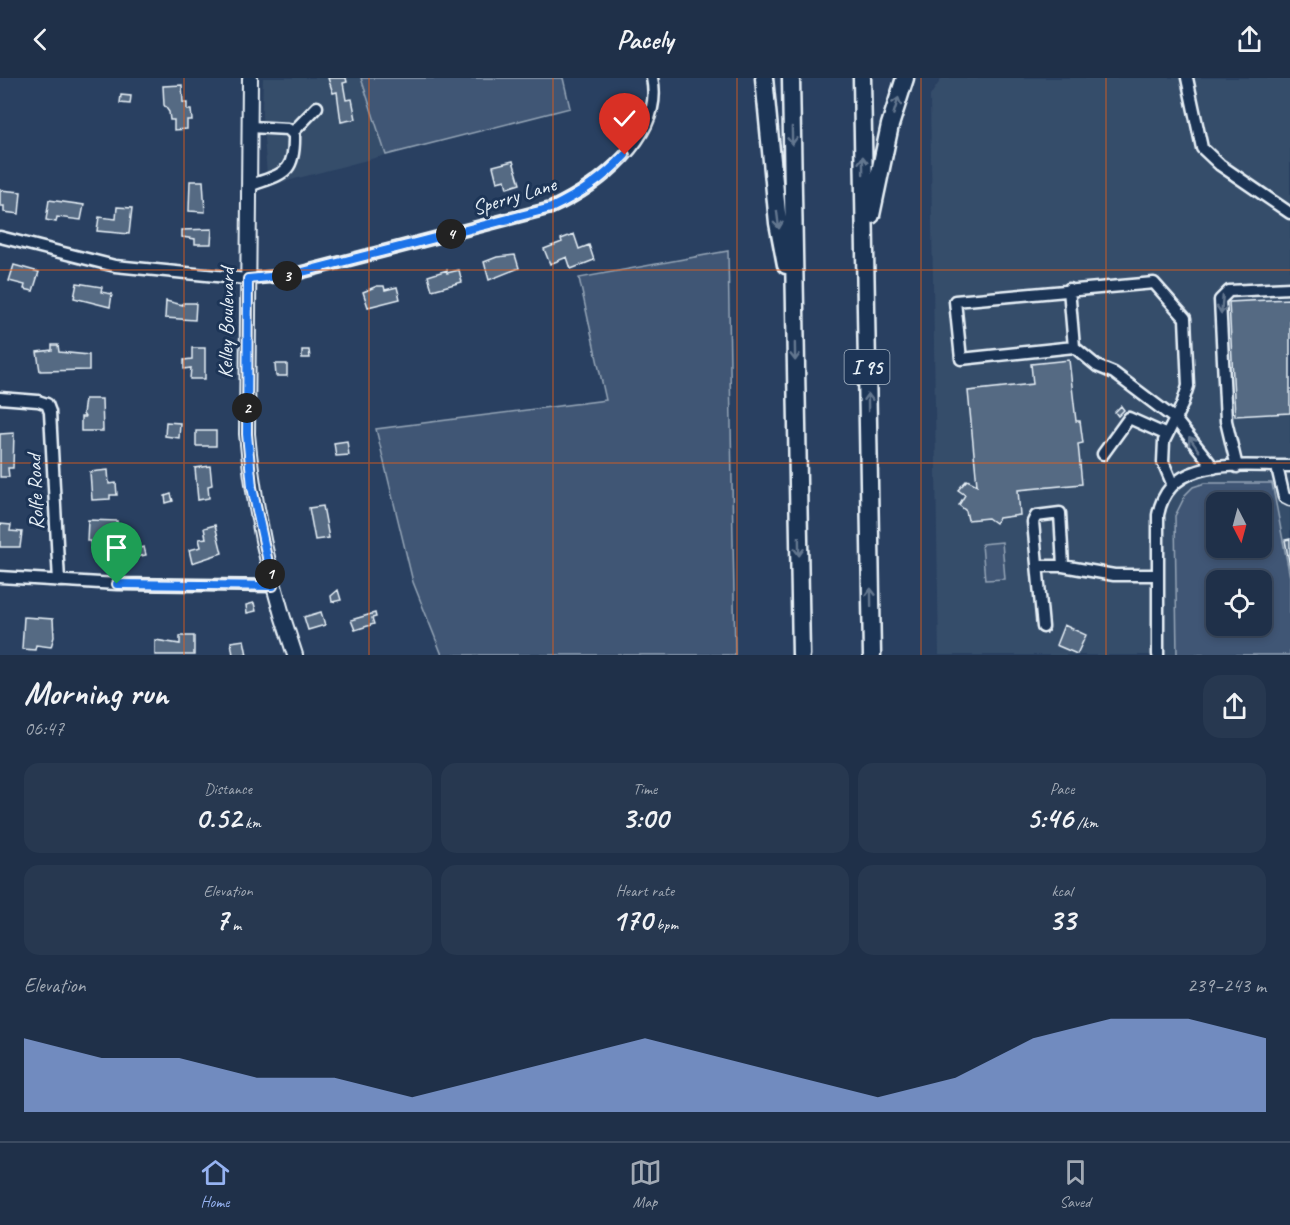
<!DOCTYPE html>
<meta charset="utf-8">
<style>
:root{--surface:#1f3049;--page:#273850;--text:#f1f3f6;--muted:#a1a9b4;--line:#3c4b61;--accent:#95b2f1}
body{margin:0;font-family:Caveat,sans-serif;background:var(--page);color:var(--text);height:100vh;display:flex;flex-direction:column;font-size:22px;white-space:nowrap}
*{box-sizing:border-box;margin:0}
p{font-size:20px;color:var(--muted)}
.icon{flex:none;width:33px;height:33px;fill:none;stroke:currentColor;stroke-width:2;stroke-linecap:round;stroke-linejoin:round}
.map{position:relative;height:577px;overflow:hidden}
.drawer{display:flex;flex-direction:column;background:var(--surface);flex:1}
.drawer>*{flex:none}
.needle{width:39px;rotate:174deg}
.controls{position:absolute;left:1206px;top:414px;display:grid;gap:12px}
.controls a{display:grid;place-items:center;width:66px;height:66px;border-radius:12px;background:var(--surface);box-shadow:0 3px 9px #0003,0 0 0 2px var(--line);font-size:30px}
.pin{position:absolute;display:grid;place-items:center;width:51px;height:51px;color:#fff;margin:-62px -26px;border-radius:50% 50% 50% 0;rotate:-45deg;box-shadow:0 0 6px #0007}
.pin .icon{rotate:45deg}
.km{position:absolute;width:30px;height:30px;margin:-15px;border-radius:50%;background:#222;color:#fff;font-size:16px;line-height:30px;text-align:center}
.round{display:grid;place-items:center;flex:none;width:63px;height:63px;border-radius:18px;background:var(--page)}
.overview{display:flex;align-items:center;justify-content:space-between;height:102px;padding:0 24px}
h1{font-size:33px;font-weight:700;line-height:45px}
.figures{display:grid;grid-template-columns:repeat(3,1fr);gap:9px;height:102px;padding:6px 24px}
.figures div{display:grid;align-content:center;border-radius:15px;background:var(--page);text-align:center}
.figures b{font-size:30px;font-weight:700}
.figures small{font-size:16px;font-weight:400}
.figures p{font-size:16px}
.chart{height:168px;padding:12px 24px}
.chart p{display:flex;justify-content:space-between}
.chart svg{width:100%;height:108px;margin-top:6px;fill:var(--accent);opacity:.7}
header{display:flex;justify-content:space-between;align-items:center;height:78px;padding:0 24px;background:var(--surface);font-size:27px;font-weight:700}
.tabs{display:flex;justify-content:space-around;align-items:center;height:84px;border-top:2px solid var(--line);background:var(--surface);font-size:16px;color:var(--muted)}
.tabs a{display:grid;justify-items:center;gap:3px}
.tabs .selected{color:var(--accent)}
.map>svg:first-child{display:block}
.built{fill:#364d6b;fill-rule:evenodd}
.green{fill:#415774;stroke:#94a4b6;stroke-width:1.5;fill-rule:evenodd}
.building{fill:#556a83;stroke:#e8f1f8;stroke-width:1.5}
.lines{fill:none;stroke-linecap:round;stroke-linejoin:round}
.minor-casing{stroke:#e8f1f8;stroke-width:15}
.major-casing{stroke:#e8f1f8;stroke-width:18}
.highway-casing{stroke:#e8f1f8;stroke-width:21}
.minor{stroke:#1d3557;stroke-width:10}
.major{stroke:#1d3557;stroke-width:14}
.highway{stroke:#1d3557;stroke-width:16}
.oneway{stroke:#64778f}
.route-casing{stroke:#fff;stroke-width:12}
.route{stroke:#1a73e8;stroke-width:8}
.grid{fill:none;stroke:#e86118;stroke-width:1.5;stroke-opacity:0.55}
.labels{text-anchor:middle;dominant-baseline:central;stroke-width:6;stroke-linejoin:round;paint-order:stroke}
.shield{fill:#1d3557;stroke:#abb9c8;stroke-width:1.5}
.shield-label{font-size:20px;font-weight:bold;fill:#e8f1f8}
.street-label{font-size:21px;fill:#e8f1f8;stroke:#1d3557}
</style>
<header><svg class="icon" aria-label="back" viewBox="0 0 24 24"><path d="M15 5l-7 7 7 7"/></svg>Pacely<svg class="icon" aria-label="share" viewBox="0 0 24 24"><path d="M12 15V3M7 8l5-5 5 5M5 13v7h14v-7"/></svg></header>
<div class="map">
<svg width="1290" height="577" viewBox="0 0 1290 577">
<rect width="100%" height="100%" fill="#294061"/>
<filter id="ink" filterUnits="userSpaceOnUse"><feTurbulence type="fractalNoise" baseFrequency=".0167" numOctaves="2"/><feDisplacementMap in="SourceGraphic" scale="12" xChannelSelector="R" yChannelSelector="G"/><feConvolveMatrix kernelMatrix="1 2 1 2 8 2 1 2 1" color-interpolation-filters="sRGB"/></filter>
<g filter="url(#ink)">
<path class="built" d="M263,0h98l25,77 -118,31 -6,-72z
M942,0h348v577h-351l-9,-559zM1216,424h46v46h-46zM1216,502h46v46h-46z"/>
<path class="green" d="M361,0h202l7,30 -184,47z
M728,173l7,404h-293l-29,-73 -37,-153 230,-29 -27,-122z
M1205,405h67l18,94v78h-113l-2,-139 11,-22 7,-7zM1262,424v46h-46v-46zM1262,502v46h-46v-46z
M1002,464l3,37 -20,1 -3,-36z"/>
<path class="building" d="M328,0h18l1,4 -4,1 3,17 6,-1 4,20 -15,3 -4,-30 -4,1z
M182,7l1,18h4v7h4l1,10h-5v9l-13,1v-10h-4l-1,-8 -5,-7 -1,-19z
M121,17l10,1 -1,8 -10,-1z
M513,83l7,23 -13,4 -2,-8 -8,2 -4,-16z
M190,103h13l2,31 -16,-1z
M0,112l21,2 -2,22 -15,-2v-6h-4z
M49,122l35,5 -3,15 -24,-3 -1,5 -10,-2z
M117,129l15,1 -3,26 -32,-3 2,-14 17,2z
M212,151l-1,15h-16v-5l-13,-2v-7z
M574,156l5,15 10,-4 5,15 -23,9 -4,-12 -17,7 -6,-15 18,-7 -1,-3z
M515,177l4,13 -30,12 -5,-18 13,-5z
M14,187l25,7 -6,19 -9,-2 1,-4 -16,-4z
M447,192v3l12,-3 3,12 -30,8 -4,-14z
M77,205l25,4 -1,5 11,2 -2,13 -36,-9z
M377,208h7l1,4 12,-3 3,12 -32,8 -5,-15z
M1290,221v114l-55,3 -6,-114z
M166,223l17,4v-2h13l-1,17 -30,-2z
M52,267h6l1,7 30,3v15l-49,1 -3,-19 15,-2z
M192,270h13v31h-15l1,-11 -7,1v-9l8,-1z
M302,272h7l1,8h-8z
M1069,282l7,61h4l3,22 -5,1 4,40 -64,6 2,25 -21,3 -4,5 -7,-5 -20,2 -2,-9 -7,-6 6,-10 -7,-5 9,-10 10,5 -9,-94 65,-7 -2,-20z
M275,286h12v12h-11z
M85,321h17l1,32h-22v-14h4l-2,-3z
M1121,328l3,4 -6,6 -3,-4z
M166,344l14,1 -1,15 -14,-2z
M196,353h20v15h-20z
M14,355l-1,35h-5l1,9h-9v-43z
M347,363l2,14 -13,1 -2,-13z
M210,388l2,19 -4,1 1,12 -11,2 -3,-32z
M108,392l1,14 7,-1 1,12h-7v4l-18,1 -2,-28z
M171,416l2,7 -7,2 -1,-7z
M323,428l6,32 -14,2 -6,-32z
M88,442l29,1v10h-10l-1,10h5l-1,13h-18l-2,-13h-3z
M0,446l11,1 -1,6 12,1 -2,15h-20z
M215,447l7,28 -30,10 -3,-13 12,-3 -2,-8 7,-1 -2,-10z
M1290,461v28l-5,-27z
M144,469l2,8 -10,2 -1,-8z
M338,512l3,10 -9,2 -1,-6z
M254,525l2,8 -9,2 -1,-8z
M321,534l4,13 -17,5 -4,-13z
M375,535l1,4 -4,1 2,6 -19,6 -4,-10z
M24,539l29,2 1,18 -3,10 -15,-2 -1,5 -13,-1z
M1064,547l22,10 -9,19 -21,-9z
M180,558h14v19h-39v-15l25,4z
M244,562l3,15h-14l-2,-13z"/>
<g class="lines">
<g class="minor-casing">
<path id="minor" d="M1187,0l15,70 18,17 70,48
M292,55l25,-26
M249,108c34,-13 46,-11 45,-51l-6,-6 -38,-2
M0,159l115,29 132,13 44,-4 260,-67c45,-21 114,-71 101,-130
M1069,211l5,58
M0,320l38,3 9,3 3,8 9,169
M1103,376l26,-36 38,17
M1237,389l-11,-46 -6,-121 9,-9 61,-3
M1277,389l7,30 6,3
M1172,405l-9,-21 1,-21 18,-36 6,-19 -3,-68 -31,-35 -199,18 6,58 113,-12 23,19 17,7 61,46 39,49
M1039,488h24
M0,499l117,7 156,2
M1043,549l-10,-105 3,-6 24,-3 3,53 51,9h42
M1158,577v-140c11,-61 84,-48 132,-49"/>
</g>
<g class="major-casing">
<path id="major" d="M250,0l-3,356c7,76 23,149 48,221"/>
</g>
<g class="highway-casing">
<path id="highway" d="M764,0l14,145 8,42
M791,0l10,577
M862,0l10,577
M871,137l19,-90 15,-47"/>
</g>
<use href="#minor" class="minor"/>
<use href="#major" class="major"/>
<use href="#highway" class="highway"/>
</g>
<defs><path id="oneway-shaft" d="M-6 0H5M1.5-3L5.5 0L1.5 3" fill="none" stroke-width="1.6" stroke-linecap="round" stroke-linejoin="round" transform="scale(1.5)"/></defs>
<g class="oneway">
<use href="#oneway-shaft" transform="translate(896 28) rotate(-73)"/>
<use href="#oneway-shaft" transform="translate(792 58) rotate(89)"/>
<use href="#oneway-shaft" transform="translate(863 87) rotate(-91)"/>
<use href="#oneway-shaft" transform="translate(778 142) rotate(83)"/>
<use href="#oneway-shaft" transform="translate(1222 227) rotate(95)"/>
<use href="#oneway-shaft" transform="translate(795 274) rotate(89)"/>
<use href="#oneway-shaft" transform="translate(868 324) rotate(-91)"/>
<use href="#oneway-shaft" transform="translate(1194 366) rotate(-125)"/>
<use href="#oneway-shaft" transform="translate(799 469) rotate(89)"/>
<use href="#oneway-shaft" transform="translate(871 519) rotate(-91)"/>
</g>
</g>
<g class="lines" filter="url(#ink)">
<g class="route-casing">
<path id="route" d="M117,506l156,2 -21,-99 -5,-53 1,-155 43,-4 260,-67c29,-14 52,-29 74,-53"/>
</g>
<use href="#route" class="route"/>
</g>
<path class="grid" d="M184,0v577M369,0v577M553,0v577M737,0v577M921,0v577M1106,0v577M0,192h1290M0,385h1290"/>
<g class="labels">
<rect class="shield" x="844.5" y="272" width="45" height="34" rx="4.5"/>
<g class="shield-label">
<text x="867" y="289">I 95</text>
</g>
<g class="street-label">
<text transform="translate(514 118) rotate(-17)">Sperry Lane</text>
<text transform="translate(226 245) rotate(-89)">Kelley Boulevard</text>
<text transform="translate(35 414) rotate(-92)">Rolfe Road</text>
</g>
</g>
</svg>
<div class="controls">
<a><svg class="needle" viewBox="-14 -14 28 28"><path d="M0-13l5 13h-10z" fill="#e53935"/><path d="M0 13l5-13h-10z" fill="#a1a9b4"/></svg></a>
<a><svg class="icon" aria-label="locate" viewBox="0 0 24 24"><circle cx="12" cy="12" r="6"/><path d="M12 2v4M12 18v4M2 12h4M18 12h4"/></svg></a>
</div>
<div class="pin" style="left:117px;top:506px;background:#1e9e55"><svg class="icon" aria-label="arrive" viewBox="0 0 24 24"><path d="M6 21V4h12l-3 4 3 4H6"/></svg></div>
<div class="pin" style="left:625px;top:77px;background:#d93025"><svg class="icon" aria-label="check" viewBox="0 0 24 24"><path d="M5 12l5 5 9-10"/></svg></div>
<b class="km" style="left:270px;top:496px">1</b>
<b class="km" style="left:247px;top:330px">2</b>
<b class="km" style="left:287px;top:198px">3</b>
<b class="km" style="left:451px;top:156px">4</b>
</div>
<section class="drawer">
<div class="overview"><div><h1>Morning run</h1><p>06:47</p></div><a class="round"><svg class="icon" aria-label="share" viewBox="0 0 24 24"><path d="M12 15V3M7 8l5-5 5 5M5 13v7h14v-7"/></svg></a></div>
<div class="figures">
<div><p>Distance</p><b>0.52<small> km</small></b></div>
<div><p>Time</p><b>3:00</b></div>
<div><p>Pace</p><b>5:46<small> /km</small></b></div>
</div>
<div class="figures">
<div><p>Elevation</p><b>7<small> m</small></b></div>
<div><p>Heart rate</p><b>170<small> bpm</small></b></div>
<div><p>kcal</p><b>33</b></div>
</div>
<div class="chart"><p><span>Elevation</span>239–243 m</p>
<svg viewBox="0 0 160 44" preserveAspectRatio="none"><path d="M0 44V14L10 22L20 22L30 30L40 30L50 38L60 30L70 22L80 14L90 22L100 30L110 38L120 30L130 14L140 6L150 6L160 14V44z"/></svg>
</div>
</section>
<nav class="tabs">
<a class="selected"><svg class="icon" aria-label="home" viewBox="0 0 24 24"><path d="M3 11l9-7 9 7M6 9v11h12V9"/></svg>Home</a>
<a><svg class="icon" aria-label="map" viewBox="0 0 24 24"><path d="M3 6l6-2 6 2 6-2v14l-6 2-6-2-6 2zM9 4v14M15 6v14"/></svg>Map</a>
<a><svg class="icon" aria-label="saved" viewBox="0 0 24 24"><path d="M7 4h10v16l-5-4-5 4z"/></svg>Saved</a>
</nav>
